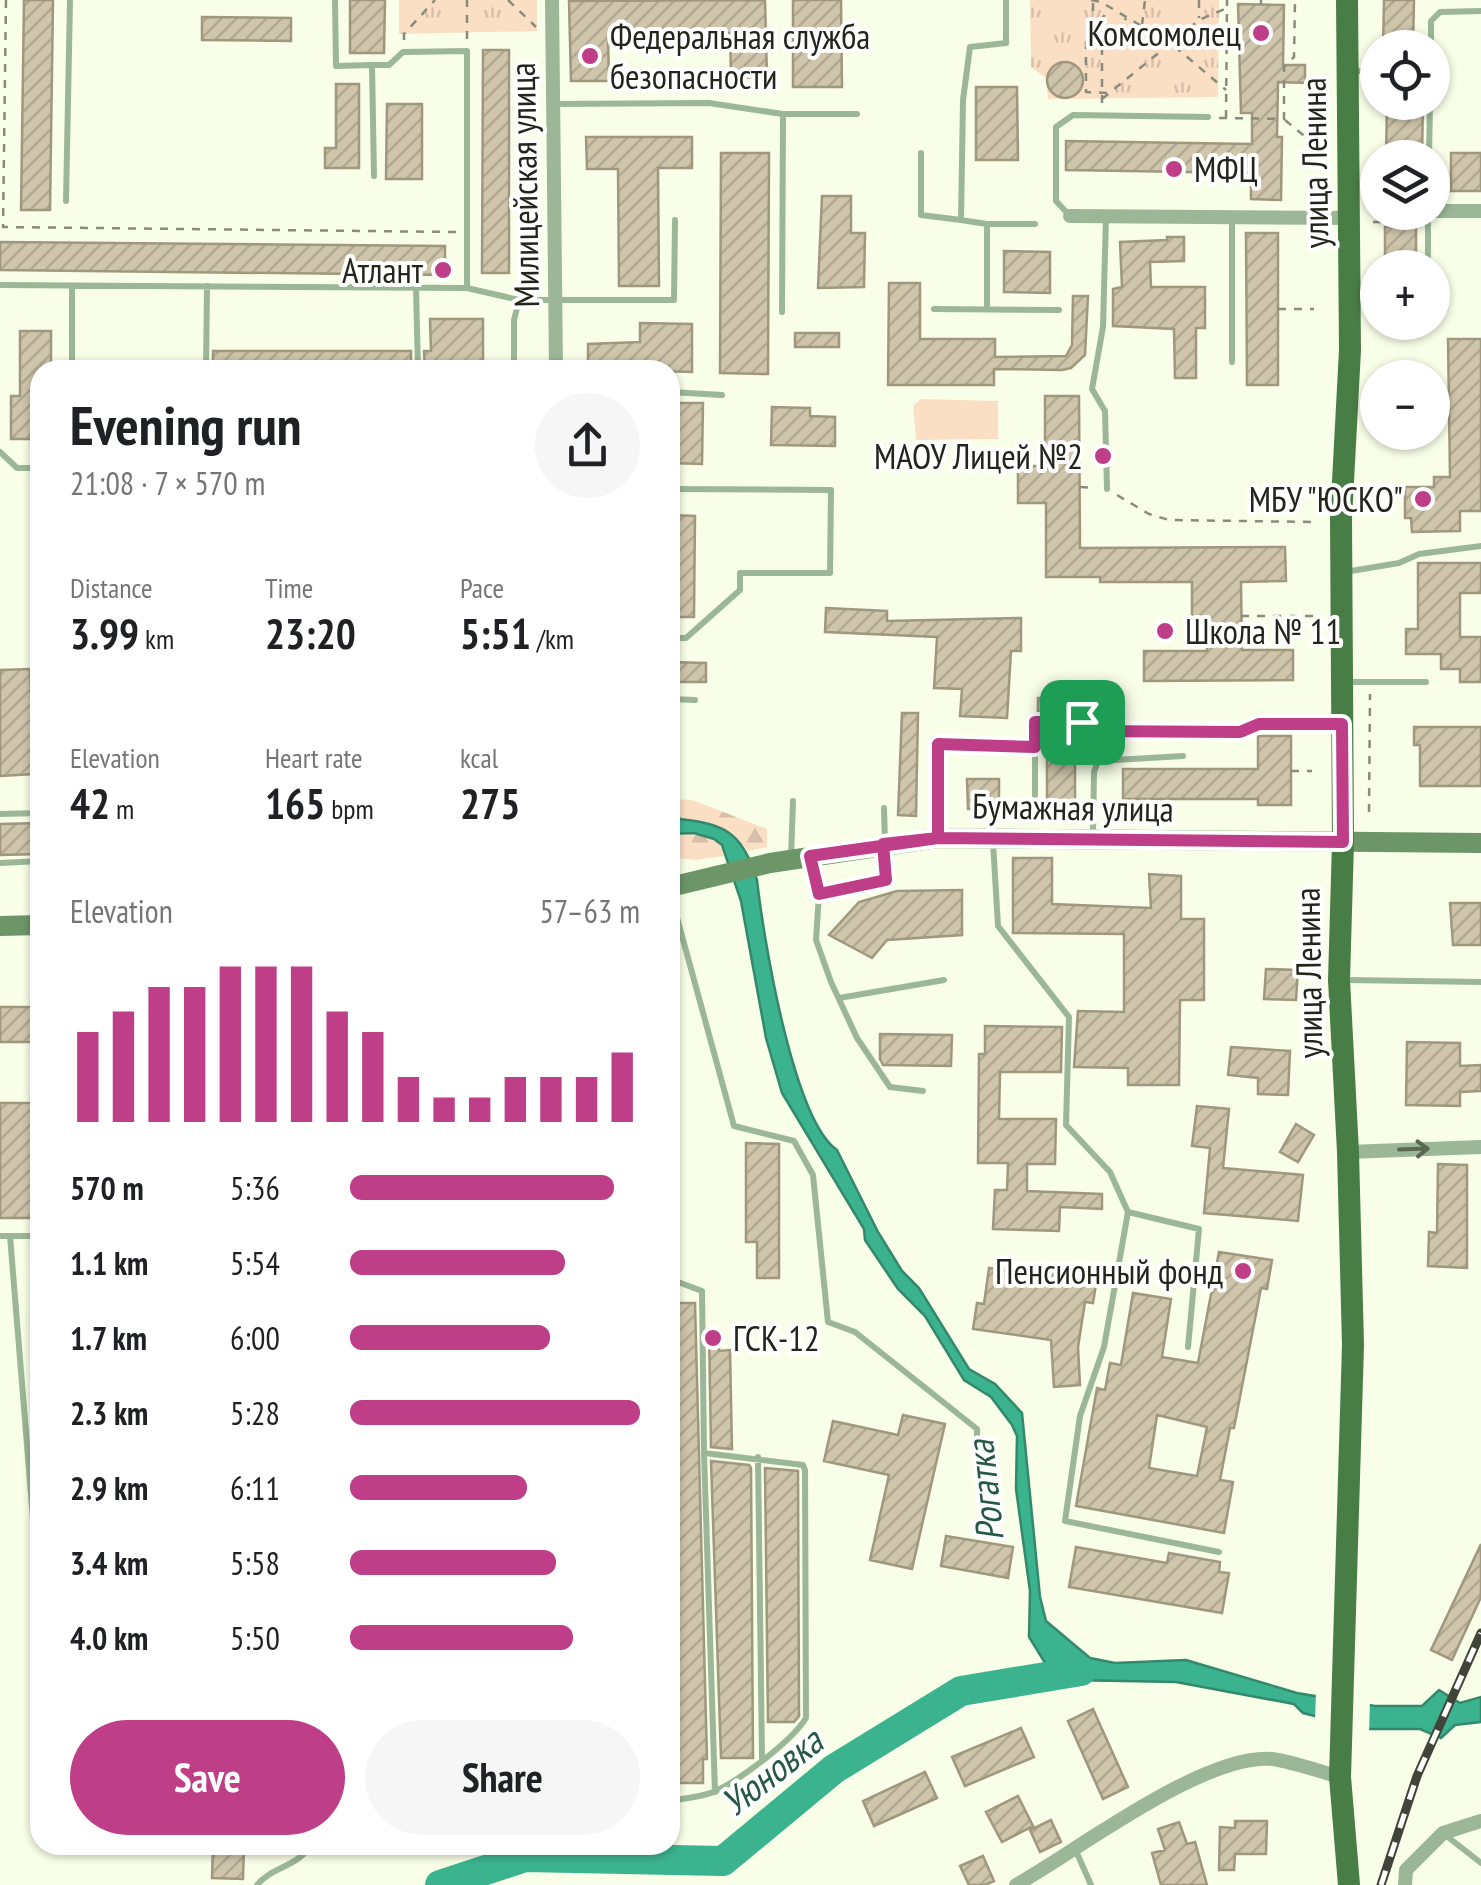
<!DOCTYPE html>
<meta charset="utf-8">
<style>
:root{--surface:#fff;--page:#f6f6f6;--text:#202124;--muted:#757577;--accent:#be3e88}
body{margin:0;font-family:"PT Sans Narrow",sans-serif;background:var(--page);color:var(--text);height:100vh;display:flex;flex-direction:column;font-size:38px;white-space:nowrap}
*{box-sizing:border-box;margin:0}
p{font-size:32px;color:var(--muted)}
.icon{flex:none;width:55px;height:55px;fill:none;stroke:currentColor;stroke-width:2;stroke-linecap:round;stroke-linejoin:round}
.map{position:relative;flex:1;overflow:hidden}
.details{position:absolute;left:30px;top:360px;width:650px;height:1495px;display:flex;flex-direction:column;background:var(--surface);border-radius:30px;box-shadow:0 2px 8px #0004}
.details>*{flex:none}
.fabs{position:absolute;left:1360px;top:30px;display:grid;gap:20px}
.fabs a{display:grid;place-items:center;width:90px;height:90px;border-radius:50%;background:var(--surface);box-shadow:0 2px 8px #0004;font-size:50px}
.pin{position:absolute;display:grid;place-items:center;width:85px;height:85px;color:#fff;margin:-42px;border-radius:20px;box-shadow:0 5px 15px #0006}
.round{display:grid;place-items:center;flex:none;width:105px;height:105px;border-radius:52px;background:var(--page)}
.head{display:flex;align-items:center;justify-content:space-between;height:170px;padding:0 40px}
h1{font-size:55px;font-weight:800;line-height:75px}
.stats{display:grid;grid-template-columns:repeat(3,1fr);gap:15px;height:170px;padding:10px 40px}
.stats div{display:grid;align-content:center}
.stats b{font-size:42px;font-weight:800}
.stats small{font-size:28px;font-weight:400}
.stats p{font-size:28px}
.chart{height:280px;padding:20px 40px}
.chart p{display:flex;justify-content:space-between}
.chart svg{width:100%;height:180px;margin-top:10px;stroke:var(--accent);stroke-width:6}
.button{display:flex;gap:20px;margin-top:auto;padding:20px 40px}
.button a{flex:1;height:115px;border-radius:60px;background:var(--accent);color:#fff;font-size:40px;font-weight:800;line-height:115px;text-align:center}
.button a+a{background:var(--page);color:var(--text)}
ul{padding:0 40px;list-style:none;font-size:32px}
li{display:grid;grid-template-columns:160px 120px 1fr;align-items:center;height:75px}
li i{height:25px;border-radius:12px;background:var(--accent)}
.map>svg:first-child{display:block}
.forest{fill:url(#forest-firs)}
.park{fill:url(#park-tufts)}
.garden{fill:#fbdfc5}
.water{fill:#3cb38f;stroke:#34886c;stroke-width:2.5}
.pier{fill:#f9fee8}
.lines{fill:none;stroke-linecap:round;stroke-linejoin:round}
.river{stroke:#3cb38f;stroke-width:30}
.building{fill:url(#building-hatch);stroke:#9f977e;stroke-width:2.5;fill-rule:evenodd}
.path{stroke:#888c7c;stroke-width:2.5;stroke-dasharray:8 8;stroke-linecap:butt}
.lane{stroke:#9bb798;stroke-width:6}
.street{stroke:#9bb798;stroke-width:14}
.secondary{stroke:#6c9668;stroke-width:20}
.primary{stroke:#497d46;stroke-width:22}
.rail-casing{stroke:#414438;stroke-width:9}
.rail{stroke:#fff;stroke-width:5;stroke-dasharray:15;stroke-linecap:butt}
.oneway{stroke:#596753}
.route-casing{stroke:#fff;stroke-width:20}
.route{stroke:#be3e88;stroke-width:12}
.poi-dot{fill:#be3e88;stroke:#fff;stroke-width:4}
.labels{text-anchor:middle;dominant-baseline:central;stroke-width:8;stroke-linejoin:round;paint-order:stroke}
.poi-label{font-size:35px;fill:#23251b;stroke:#fff;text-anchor:end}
.street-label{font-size:35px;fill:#23251b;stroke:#fff}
.water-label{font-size:38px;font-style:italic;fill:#275747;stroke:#fff}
</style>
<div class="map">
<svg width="1481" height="1885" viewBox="0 0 1481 1885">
<defs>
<pattern id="forest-firs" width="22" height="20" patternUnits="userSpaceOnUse" patternTransform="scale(2.5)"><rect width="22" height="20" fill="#fbdfc5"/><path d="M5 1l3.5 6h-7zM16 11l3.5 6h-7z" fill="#d7bfa9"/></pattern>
<pattern id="park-tufts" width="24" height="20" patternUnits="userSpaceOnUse" patternTransform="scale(2.5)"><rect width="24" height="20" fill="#fbdfc5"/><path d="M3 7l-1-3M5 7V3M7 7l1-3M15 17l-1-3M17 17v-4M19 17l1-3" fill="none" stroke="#d7bfa9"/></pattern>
<pattern id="building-hatch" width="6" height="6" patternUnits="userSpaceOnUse" patternTransform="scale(2.5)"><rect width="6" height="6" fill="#cec5ab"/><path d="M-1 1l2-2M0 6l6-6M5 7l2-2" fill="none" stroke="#b1a993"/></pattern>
</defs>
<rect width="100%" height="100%" fill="#f9fee8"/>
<path class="forest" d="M670,799l22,1 75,29v18l-19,4c-21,-26 -46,-30 -78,-33z
M694,833c15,5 26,6 31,23l-30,4 -25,-3v-23z"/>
<path class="park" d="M399,0h138v31l-138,3z
M1030,0h189l-1,97 -170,2 -2,-21 -15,-11z"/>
<path class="garden" d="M921,399l77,2v38l-82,1 -3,-34z"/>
<path class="water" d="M670,818c51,5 71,10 87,62 6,55 36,240 80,270l41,82 24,39 17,17 50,81 26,15 27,29 18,184 6,24 44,37 25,5 71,-3 111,33 78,13h47l17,-16 21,13 21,-6v25l-26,3 -14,13 -21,-9h-53l-64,-16 -9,-9 -118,-22 -108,-2 -21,-14 -18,-29 1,-46 -14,-102 1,-53 -5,-11 -21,-28 -27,-17 -39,-64 -27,-27 -33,-49 -1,-11 -82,-136 -16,-55 -25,-137 -19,-56 -8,-6 -20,-6 -24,1z"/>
<path class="pier" d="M1316,1691l54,10 -1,33 -54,-13z"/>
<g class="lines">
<path class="river" d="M440,1885l85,-28 198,4 111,-92 127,-78 120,-20"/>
</g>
<path class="building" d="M24,0h29l-3,210h-29z
M350,0h35l-1,53h-34z
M765,0l2,77 -36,1 -1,-45 -122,3 1,45h-38l-2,-80z
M793,0h48l1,87h-49z
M1384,0h30l-1,48h-30z
M1238,4l46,1 -1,60h22v18l-27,-1 -1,55h5l-1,63 -30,-1v-26l-185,-3v-29l186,3v-31h-11z
M202,17l89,1v23l-89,-1z
M483,50h26v223h-27z
M1047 80a18 18 0 1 1 36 0a18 18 0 1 1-36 0Z
M336,84h23v84h-34v-20h11z
M976,87h41l1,73h-42z
M1387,102h36l-1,56h-36z
M387,104h35v75h-36z
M586,137h106v31h-34l1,118h-40l-1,-117h-31z
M721,153h48l-1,221 -48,-1z
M1451,153h30v38h-30z
M822,196h29v37h14l-1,54 -46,1z
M1385,227h31v41h-31z
M1246,233h32v152h-31z
M1167,237h17v24l-34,1 1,25h54v41h-9v50h-21l-1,-49 -61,-3v-37l9,-2 -2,-45 47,-2z
M0,242l445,4v29l-445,-5z
M1004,251l46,1v41l-46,-1z
M889,283h31v56h75v18l71,-1 6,-11 1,-49h15l-3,59 -14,13 -9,2 -68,-1v16h-106z
M430,319h53v51h-58l-1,-19h7z
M640,323l52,1v48l-104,-3v-25l52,-2z
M20,331h31v39h-11v69h-29v-43h9z
M795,333h44v14h-44z
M1448,339h33v172h-21v20l-48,1 -1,-14h-6v-31h29v-10h16z
M213,351h198v19h-198z
M1045,396h34l1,152 205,-1 1,34 -45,1 1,68h51v30l-149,1v-30h63v-33h-15v-36h-92v-5h-54v-74h-28v-37h27z
M670,403h33l-1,61 -32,-1z
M772,407l38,1v8l25,1v29l-64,-1z
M670,515l25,1 -1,101h-24z
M1418,563h63v30h-21v44h21v45h-21v-13h-19v-15h-35v-25h12z
M826,608l61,3v10l134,-3v33h-10l-4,67 -47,-2 2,-27 -28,-1 3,-51 -112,-5z
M670,662l36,1v19h-36z
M30,669l4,105 -34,2v-106z
M1038,698l70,1 -1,21 -69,-8z
M902,713h16l-2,103 -18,-1z
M1414,727h67v59h-61v-41h-6z
M1047,728l28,1v76l-28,-1z
M1258,736h33v69h-33v-6h-135v-30h135z
M967,779h32v30h-31z
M40,823v31l-40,1v-31z
M1013,858h39v46l99,4 -2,-34 32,2v43h23v81h-24l-1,85h-51v-17l-54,-1 4,-56 46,1v-78l-111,-1z
M962,890v45l-75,5 -15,18 -43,-23 30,-33 38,-11z
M1450,903h31v42h-28z
M1266,969l32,1 -2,30 -32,-1z
M0,1007h39v35h-39z
M985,1026l77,1 -1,45h-61l-1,47h57l-1,45h-28v27l75,3v15l-42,-2 -1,24 -66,-2 2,-39h12l1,-27h-30l1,-109h6z
M880,1034l72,1 -1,31 -68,-1 -3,-6z
M1407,1042l53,1v23l21,-1v26l-21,1v14l-54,-1z
M1231,1047l59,4 -2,44 -30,-1v-16l-30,-3z
M0,1103h40v115h-40z
M1197,1106l32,3 -6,59 80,7 -5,46 -94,-8 6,-65 -18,-2z
M1296,1124l18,11 -16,27 -18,-10z
M746,1143l33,1v134h-22v-36h-11z
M1438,1164l29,1v103l-39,-2 1,-34 8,1z
M1219,1252l53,8 -5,29 -6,-1 -27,140h-4l-10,52 13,2 -9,51 -148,-27 21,-118 8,2 5,-27 11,2 12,-72 38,6 -9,58 36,6zM1157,1415l50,12 -10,49 -48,-8z
M1055,1265l34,5 -1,13 8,1 -3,19 -8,-1 -7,45 2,38 -26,2 -3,-47 -78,-11 4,-26 7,1 5,-36 64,9z
M670,1303h25l12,456h-4v24h-30z
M709,1330h10v21l11,-1 2,99 -21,-2z
M903,1415l42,9 -33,145 -42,-9 19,-85 -65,-14 9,-40 65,14z
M711,1461l38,4 2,3 2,290h-32z
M765,1468l33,3 1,245 -5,6h-26z
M946,1536l67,11 -5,31 -67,-12z
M1481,1544v53l-29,63 -21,-10z
M1076,1547l91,16 2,-10 51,9 -1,10 10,1 -7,40 -153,-26z
M1093,1709l35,78 -25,12 -35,-78z
M1021,1728l13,29 -69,29 -13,-29z
M925,1772l12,26 -63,28 -11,-25z
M1018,1796l15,30 -31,16 -16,-30z
M1051,1820l10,22 -21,10 -10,-22z
M1235,1821h32l-1,33h-31l-1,16h-15l1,-43 15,1z
M1179,1822l8,22 8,-2 12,43h-46l-9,-32 13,-3 -7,-21z
M213,1845h31l-1,34 -31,-1z
M983,1856l11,25 -9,4h-16l-9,-19z"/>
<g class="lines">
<path class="path" d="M6,0l-3,227 453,5
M508,0l28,27
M1091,0l10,2 71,42 54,46
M1199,0v18
M1093,3v28c15,0 26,2 33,-13
M1261,4v-4
M1142,25l3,-25
M1102,31v74
M467,39v-39
M404,40v-6l31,-34
M1107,93l-21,-1v-51l23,-32
M1102,99l97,-79 28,-12
M1219,118l65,1v-52l10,-10 1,-57
M1226,118l1,-118
M1285,120l29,24
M1373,222h44
M1278,309h36
M1432,401h15
M1372,402h6
M1080,487l16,1
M1117,495l32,19 20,6 146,2
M1241,616h74
M1291,771h21
M1369,812l1,-118
M670,864l12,1"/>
<path class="lane" d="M335,0l1,66 36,-1 2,111
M1431,48v-27l9,-9 41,-1
M372,65h17l14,-13 64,-1v237
M1354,71h24
M554,104l155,-1 74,11h74
M921,153v62l40,5
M1429,158l1,-56
M66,201l4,-201
M1069,215l-13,-14v-74l17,-12 135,2
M1106,217l-3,110 -11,62 13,22 2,78
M987,224h48
M1428,268v-56
M0,285l467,3 52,12h155l1,-80
M416,288l2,82
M934,309l125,1
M987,309v-85l-26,-4 2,-120 7,-53 36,-4v-43
M782,312l1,-198
M1232,362v-145
M72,370v-84
M206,370l1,-84
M514,370v-50l5,-20
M670,392l52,3
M0,452l17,16h23
M670,489l161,1 -1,83h-90v17l-54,48h-16
M1345,572l54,-9 20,-9 62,-8
M1348,682h78
M670,699l25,1
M1035,747v-26l47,1v9l158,1 19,-8h77
M0,814l40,-1
M1093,833l1,-61 4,-11 85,-5
M937,836l1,-92 97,3v48
M993,842l5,84 71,91 -3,108 44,47 18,40 -24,135 -24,69 -15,105 154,31
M791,858l2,-57
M812,862l7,32 67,-14 -2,-72
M0,863l40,-2
M670,892l64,234 60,15 19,34 15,147 27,10 122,97v32
M819,894l-3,46 15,42 26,56 33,49 33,4
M1345,980l136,2
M839,998l105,-18
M1128,1212l71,17 -11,118
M0,1236h40
M10,1236l30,369
M670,1279l32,12 2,162 11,339
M758,1457l4,301
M670,1801c15,-3 35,-4 48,-11 24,-12 74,-49 88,-72l-1,-248 -2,-5 -99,-12
M1444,1834l37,29
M1076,1851l15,34
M257,1885c14,-18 43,-19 53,-40"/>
<path class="street" d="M552,0l4,370
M1432,211h49
M1070,216l280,2
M1348,1152l133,-5
M1016,1885c61,-34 188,-132 256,-126 22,3 46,12 68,18
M1405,1885l1,-15 37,-37 38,-12"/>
<path class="secondary" d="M670,887l100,-24 167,-25 544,5
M0,926l40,-1"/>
<path class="primary" d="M1347,0l3,350 -9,169 2,323 -4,138 9,172 5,193 -13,432 9,108"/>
<g class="rail-casing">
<path id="rail" d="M1381,1885l36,-109 64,-143"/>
</g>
<use href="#rail" class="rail"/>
</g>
<defs><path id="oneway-shaft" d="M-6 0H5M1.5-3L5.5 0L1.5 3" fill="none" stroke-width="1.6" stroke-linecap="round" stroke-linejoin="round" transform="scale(2.5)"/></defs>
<use class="oneway" href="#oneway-shaft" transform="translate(1414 1149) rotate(-2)"/>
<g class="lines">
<g class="route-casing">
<path id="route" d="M1082,722h-47v25l-97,-3v94l-55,6 3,36 -67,14 -9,-38 128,-18 405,4 -1,-118h-83l-19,8 -158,-1v-9"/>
</g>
<use href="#route" class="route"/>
</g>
<g class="poi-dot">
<circle cx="1261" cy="33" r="10"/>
<circle cx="590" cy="56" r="10"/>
<circle cx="1174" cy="169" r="10"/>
<circle cx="443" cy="270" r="10"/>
<circle cx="1103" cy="456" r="10"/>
<circle cx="1423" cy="499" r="10"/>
<circle cx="1165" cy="631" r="10"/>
<circle cx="1243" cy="1271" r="10"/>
<circle cx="713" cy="1338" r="10"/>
</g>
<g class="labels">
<g class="poi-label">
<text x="1241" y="33">Комсомолец</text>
<text x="610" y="36" text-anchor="start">Федеральная служба<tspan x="610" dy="40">безопасности</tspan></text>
<text x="1194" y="169" text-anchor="start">МФЦ</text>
<text x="423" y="270">Атлант</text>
<text x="1083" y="456">МАОУ Лицей №2</text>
<text x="1403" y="499">МБУ "ЮСКО"</text>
<text x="1185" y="631" text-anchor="start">Школа № 11</text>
<text x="1223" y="1271">Пенсионный фонд</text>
<text x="733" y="1338" text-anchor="start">ГСК-12</text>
</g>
<g class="street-label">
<text transform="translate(1314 163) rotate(-91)">улица Ленина</text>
<text transform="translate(524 185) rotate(-91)">Милицейская улица</text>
<text transform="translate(1073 807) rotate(1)">Бумажная улица</text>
<text transform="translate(1308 973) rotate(-91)">улица Ленина</text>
</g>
<g class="water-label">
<text transform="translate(984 1491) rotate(-96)">Рогатка</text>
<text transform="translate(771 1771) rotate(-38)">Уюновка</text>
</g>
</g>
</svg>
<div class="fabs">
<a><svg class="icon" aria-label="locate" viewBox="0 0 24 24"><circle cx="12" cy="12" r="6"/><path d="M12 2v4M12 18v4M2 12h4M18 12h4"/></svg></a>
<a><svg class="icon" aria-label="layers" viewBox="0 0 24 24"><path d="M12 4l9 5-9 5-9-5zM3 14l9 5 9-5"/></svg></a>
<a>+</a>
<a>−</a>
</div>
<div class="pin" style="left:1082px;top:722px;background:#1e9e55"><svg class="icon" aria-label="arrive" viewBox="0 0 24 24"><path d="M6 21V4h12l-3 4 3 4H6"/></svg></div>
<section class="details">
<div class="head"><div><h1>Evening run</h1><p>21:08 · 7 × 570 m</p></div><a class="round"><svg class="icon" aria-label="share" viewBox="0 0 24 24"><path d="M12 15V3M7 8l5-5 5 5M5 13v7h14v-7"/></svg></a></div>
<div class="stats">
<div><p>Distance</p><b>3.99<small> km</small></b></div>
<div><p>Time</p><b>23:20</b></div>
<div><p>Pace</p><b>5:51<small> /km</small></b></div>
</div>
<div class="stats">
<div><p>Elevation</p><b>42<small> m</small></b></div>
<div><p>Heart rate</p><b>165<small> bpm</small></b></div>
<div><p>kcal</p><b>275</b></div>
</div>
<div class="chart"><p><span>Elevation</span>57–63 m</p>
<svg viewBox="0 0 160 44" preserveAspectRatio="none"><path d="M5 44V22M15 44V17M25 44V11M35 44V11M45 44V6M55 44V6M65 44V6M75 44V17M85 44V22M95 44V33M105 44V38M115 44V38M125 44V33M135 44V33M145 44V33M155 44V27"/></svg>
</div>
<ul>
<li><b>570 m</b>5:36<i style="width:91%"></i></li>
<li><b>1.1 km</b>5:54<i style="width:74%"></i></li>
<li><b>1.7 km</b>6:00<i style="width:69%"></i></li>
<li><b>2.3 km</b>5:28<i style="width:100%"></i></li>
<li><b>2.9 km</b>6:11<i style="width:61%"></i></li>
<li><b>3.4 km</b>5:58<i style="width:71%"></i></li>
<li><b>4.0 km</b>5:50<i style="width:77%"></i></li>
</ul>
<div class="button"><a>Save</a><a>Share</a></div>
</section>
</div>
